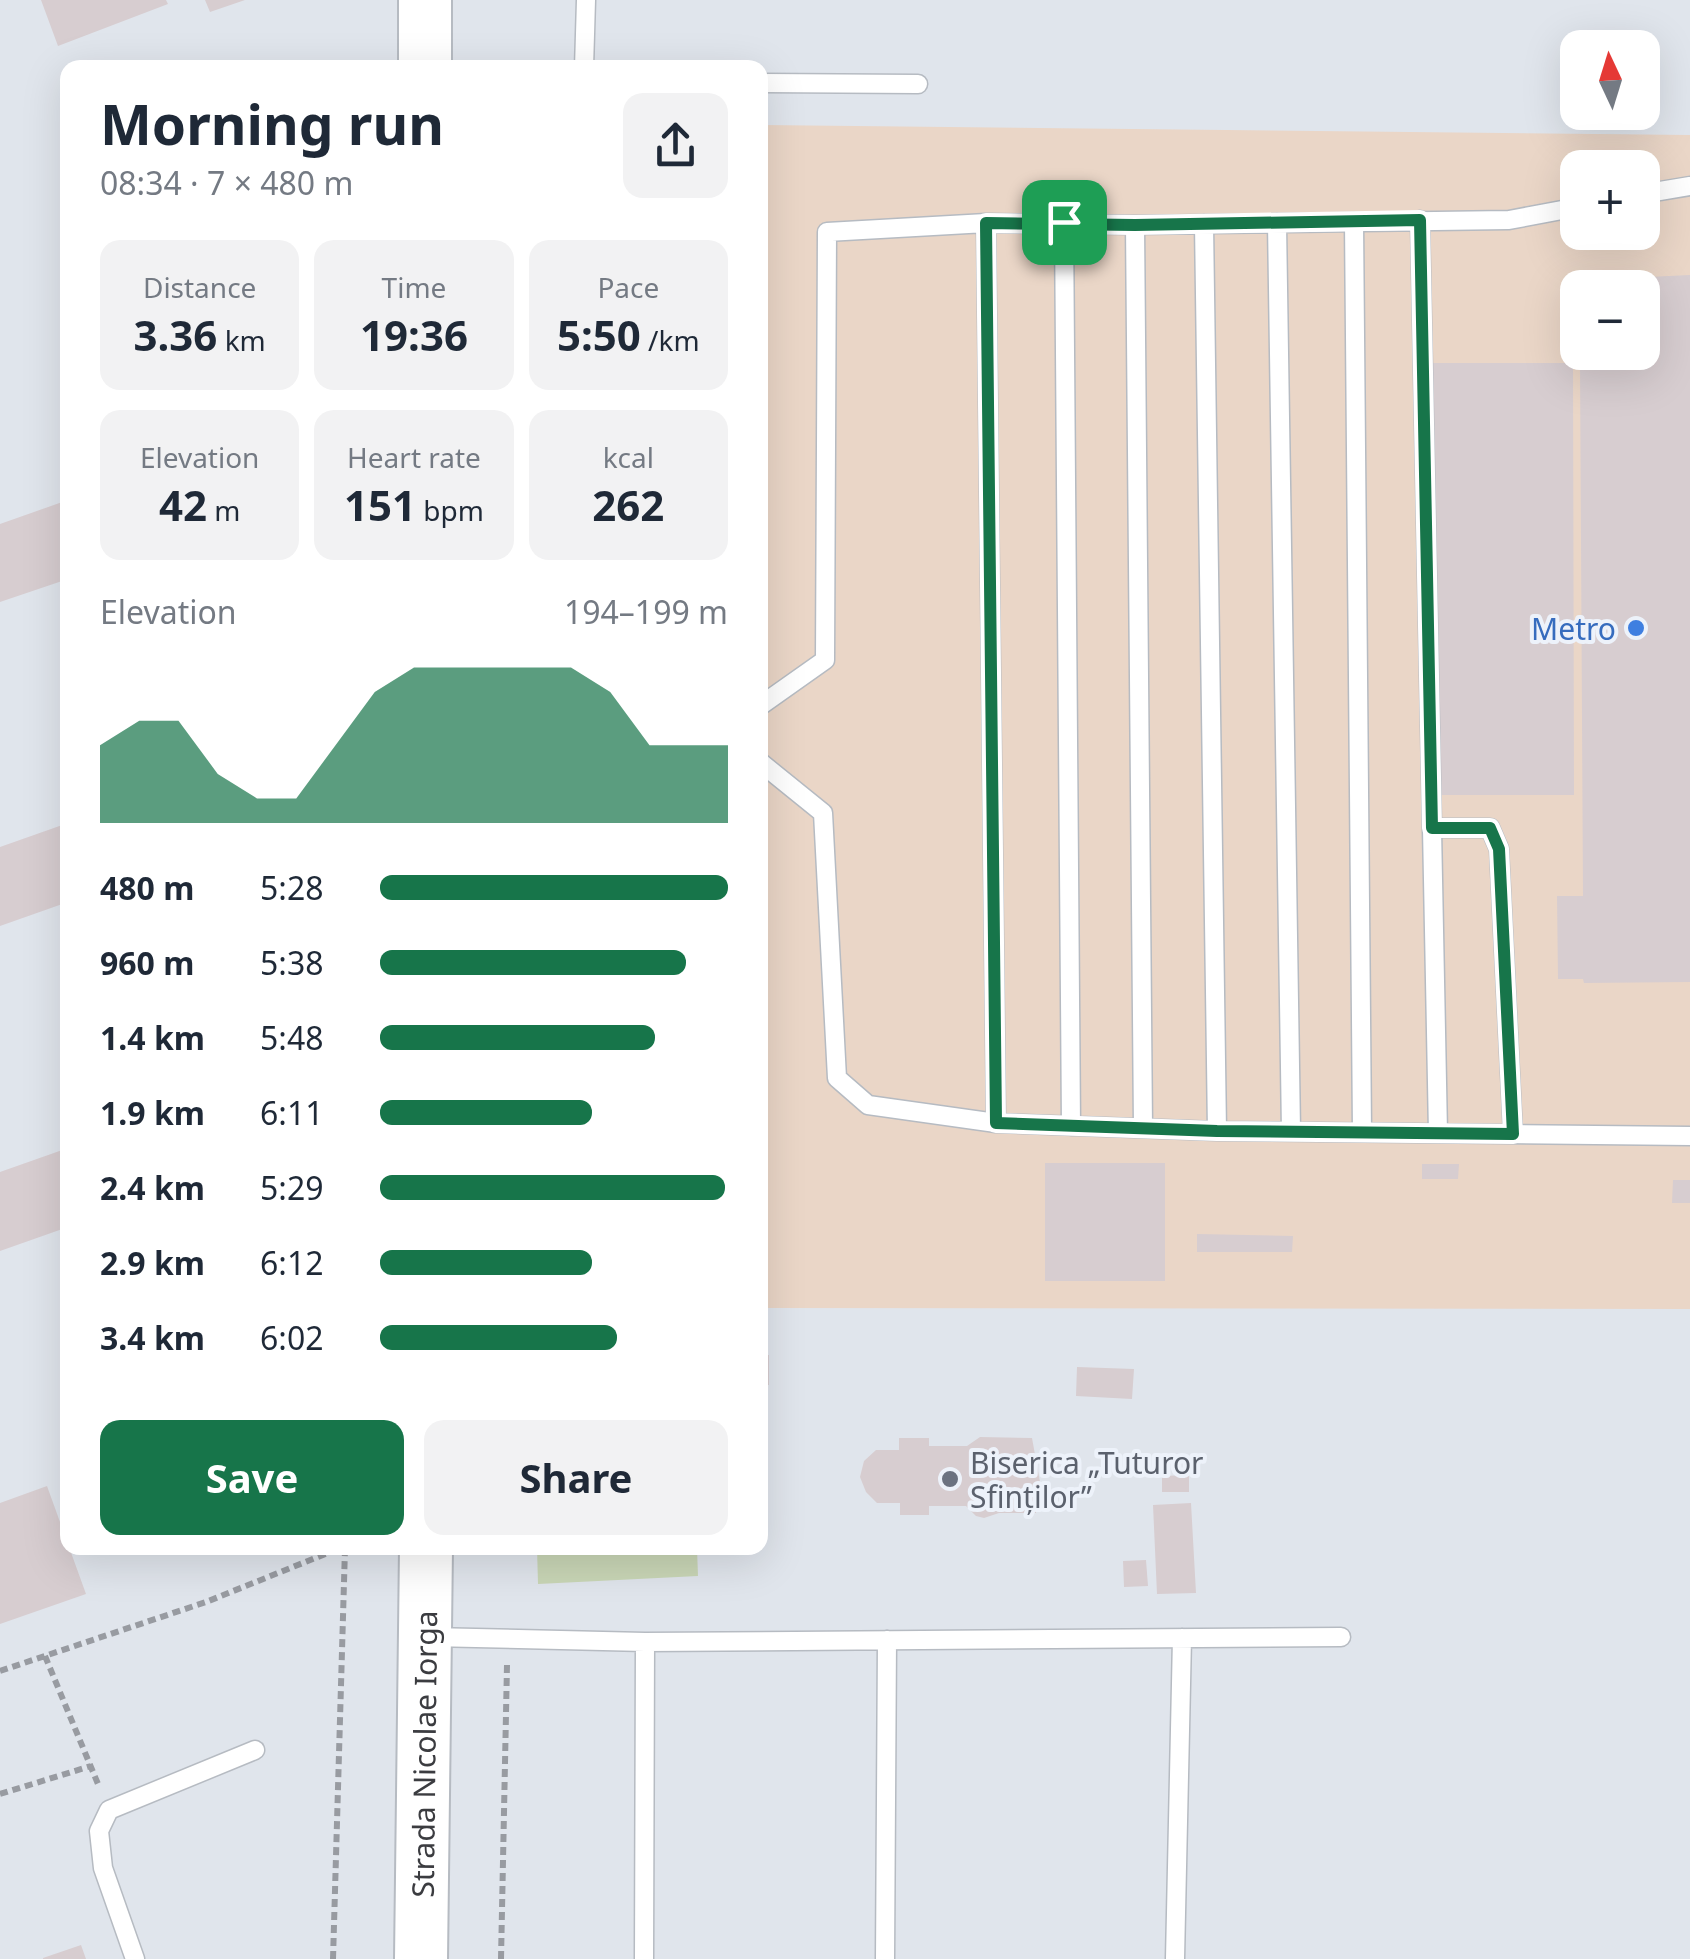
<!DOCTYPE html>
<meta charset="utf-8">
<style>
:root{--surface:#fff;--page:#f2f2f3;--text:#1f2937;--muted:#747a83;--accent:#17754a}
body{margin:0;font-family:"Noto Sans",sans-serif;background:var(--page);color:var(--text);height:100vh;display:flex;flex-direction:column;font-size:38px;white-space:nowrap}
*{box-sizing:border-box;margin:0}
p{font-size:32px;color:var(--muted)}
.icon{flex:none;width:55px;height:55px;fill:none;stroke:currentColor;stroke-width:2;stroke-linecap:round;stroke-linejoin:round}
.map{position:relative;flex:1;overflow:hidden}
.sheet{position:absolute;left:60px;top:60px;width:708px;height:1495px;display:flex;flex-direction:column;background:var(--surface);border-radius:20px;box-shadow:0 10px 40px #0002}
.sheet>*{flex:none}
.needle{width:65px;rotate:356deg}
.controls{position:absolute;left:1560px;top:30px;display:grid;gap:20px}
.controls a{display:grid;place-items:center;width:100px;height:100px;border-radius:20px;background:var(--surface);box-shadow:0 10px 40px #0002;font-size:50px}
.pin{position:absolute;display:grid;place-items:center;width:85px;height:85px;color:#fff;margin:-42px;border-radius:20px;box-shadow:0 5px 15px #0006}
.round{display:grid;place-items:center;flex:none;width:105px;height:105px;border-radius:20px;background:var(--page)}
.overview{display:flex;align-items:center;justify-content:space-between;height:170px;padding:0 40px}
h1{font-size:55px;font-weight:700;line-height:75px}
.metrics{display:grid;grid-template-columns:repeat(3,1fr);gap:15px;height:170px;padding:10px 40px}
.metrics div{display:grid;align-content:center;border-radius:20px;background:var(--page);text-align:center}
.metrics b{font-size:42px;font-weight:700}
.metrics small{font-size:28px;font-weight:400}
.metrics p{font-size:28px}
.chart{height:280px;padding:20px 40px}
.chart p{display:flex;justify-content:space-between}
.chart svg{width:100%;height:180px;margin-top:10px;fill:var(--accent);opacity:.7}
.button{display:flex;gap:20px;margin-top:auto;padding:20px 40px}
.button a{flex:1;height:115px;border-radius:20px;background:var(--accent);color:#fff;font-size:40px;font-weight:700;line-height:115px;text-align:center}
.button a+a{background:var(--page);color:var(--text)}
ul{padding:0 40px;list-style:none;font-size:32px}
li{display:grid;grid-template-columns:160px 120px 1fr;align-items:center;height:75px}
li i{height:25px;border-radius:12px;background:var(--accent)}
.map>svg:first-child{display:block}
.commercial{fill:#ead6c7;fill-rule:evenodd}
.green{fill:#c9d6b6}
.building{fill:#d7cdd0}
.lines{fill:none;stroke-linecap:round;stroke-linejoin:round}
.lane-casing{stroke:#b6bbc2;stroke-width:21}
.primary-casing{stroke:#b6bbc2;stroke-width:56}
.path{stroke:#989ba1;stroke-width:6;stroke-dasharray:8 5;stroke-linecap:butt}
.lane{stroke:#fff;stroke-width:18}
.primary{stroke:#fff;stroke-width:52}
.route-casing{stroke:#fff;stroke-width:20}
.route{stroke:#17754a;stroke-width:12}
.shop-dot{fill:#3f7fe0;stroke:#edf2fa;stroke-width:4}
.worship-dot{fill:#6b7280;stroke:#edf2fa;stroke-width:4}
.labels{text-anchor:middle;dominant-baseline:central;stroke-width:8;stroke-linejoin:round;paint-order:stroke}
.shop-label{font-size:30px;fill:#366cbe;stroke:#edf2fa;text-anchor:end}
.worship-label{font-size:30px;fill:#5b616d;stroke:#edf2fa;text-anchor:start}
.street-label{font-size:30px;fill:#3b3c40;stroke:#edf2fa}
</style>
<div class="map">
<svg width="1690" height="1959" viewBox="0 0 1690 1959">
<rect width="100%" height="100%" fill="#e0e5ec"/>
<path class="commercial" d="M760,125l930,10v1174l-930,-1zM1578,168h64v64h-64zM1578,288h64v64h-64z"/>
<path class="green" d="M537,1548h160l1,28 -160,8z"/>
<path class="building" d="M41,0h125l2,4 -110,42z
M205,0h40l-35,12z
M1690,275v707l-106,1 -1,-4h-25l-1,-83h26l-3,-535h69v-84z
M1430,363h143l1,432h-143z
M68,500v79l-68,23v-78z
M68,823v79l-68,24v-79z
M68,1148v79l-68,24v-79z
M1045,1163h120v118h-120z
M1422,1164h37l-1,15h-36z
M1673,1180h17v23h-18z
M1197,1234l96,2 -1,16h-95z
M760,1355h9v30h-9z
M1077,1367l57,2 -2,30 -56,-3z
M980,1437l52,1 8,44 -5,11 1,20h-37l-15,5 -8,-2 -10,-10h-37v9h-29v-12h-23l-11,-11 -6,-15 4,-16 12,-11h23v-12h30v8h38z
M1189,1475v17h-27v-16z
M47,1486l39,108 -86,30v-121z
M1191,1503l5,90 -39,1 -4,-89z
M1146,1560l2,26 -24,1 -1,-26z
M81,1945l5,14h-43v-1z"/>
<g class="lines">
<g class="lane-casing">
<path id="lane" d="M584,68l2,-68
M760,83l158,1
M1642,194l48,-8
M1420,220l18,913
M1064,222l7,904
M1354,222l8,910
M986,223l10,900
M1277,223l14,908
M1204,224l13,907
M1135,225l8,903
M760,706l65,-46 2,-428 159,-9 149,2 374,-5 69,-13
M760,762l63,51 14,265 31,27 128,18 221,8 473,5
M1432,828h58l9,21 14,285
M430,1637l215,5 696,-5
M135,1959l-32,-91 -4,-37 10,-21 146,-60
M644,1959l1,-317
M885,1959l2,-319
M1175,1959l7,-321"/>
</g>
<g class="primary-casing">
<g id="primary">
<path d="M425,68v-68"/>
<path id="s1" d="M421,1959l5,-411"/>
</g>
</g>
<path class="path" d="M45,1656l53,128
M0,1671l206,-69 134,-54
M0,1794l91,-28
M333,1959l12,-411
M501,1959l6,-294"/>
<use href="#lane" class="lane"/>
<use href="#primary" class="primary"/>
</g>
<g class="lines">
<g class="route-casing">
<path id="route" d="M1420,220l12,608h58l9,21 14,285 -296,-3 -221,-8 -10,-900 149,2z"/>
</g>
<use href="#route" class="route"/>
</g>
<circle class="shop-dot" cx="1636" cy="628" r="10"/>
<circle class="worship-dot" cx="950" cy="1479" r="10"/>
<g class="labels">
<g class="shop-label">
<text x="1616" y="628">Metro</text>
</g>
<g class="worship-label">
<text x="970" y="1462">Biserica „Tuturor<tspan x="970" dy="34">Sfinților”</tspan></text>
</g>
<g class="street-label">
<text stroke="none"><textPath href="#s1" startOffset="205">Strada Nicolae Iorga</textPath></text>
</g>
</g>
</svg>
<div class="controls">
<a><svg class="needle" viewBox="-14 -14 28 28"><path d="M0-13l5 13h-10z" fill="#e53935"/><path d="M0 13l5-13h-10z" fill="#747a83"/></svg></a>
<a>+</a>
<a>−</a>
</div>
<div class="pin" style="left:1064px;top:222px;background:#1e9e55"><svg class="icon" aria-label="arrive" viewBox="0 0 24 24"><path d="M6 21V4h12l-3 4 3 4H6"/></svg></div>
<section class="sheet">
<div class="overview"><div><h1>Morning run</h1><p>08:34 · 7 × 480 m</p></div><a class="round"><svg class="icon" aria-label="share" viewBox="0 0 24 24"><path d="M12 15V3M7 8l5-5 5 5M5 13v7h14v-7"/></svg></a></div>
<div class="metrics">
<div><p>Distance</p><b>3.36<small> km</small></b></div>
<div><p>Time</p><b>19:36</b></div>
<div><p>Pace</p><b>5:50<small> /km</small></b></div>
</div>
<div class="metrics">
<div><p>Elevation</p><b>42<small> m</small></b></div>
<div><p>Heart rate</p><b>151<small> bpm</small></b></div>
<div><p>kcal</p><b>262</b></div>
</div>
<div class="chart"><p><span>Elevation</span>194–199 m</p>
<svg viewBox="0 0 160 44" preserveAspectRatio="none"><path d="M0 44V25L10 19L20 19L30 32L40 38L50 38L60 25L70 12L80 6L90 6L100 6L110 6L120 6L130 12L140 25L150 25L160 25V44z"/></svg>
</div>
<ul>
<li><b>480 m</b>5:28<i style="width:100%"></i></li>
<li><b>960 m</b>5:38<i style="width:88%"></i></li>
<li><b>1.4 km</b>5:48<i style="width:79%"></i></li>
<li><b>1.9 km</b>6:11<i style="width:61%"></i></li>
<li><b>2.4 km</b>5:29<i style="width:99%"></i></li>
<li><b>2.9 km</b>6:12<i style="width:61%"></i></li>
<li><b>3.4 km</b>6:02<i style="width:68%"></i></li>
</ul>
<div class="button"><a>Save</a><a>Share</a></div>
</section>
</div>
